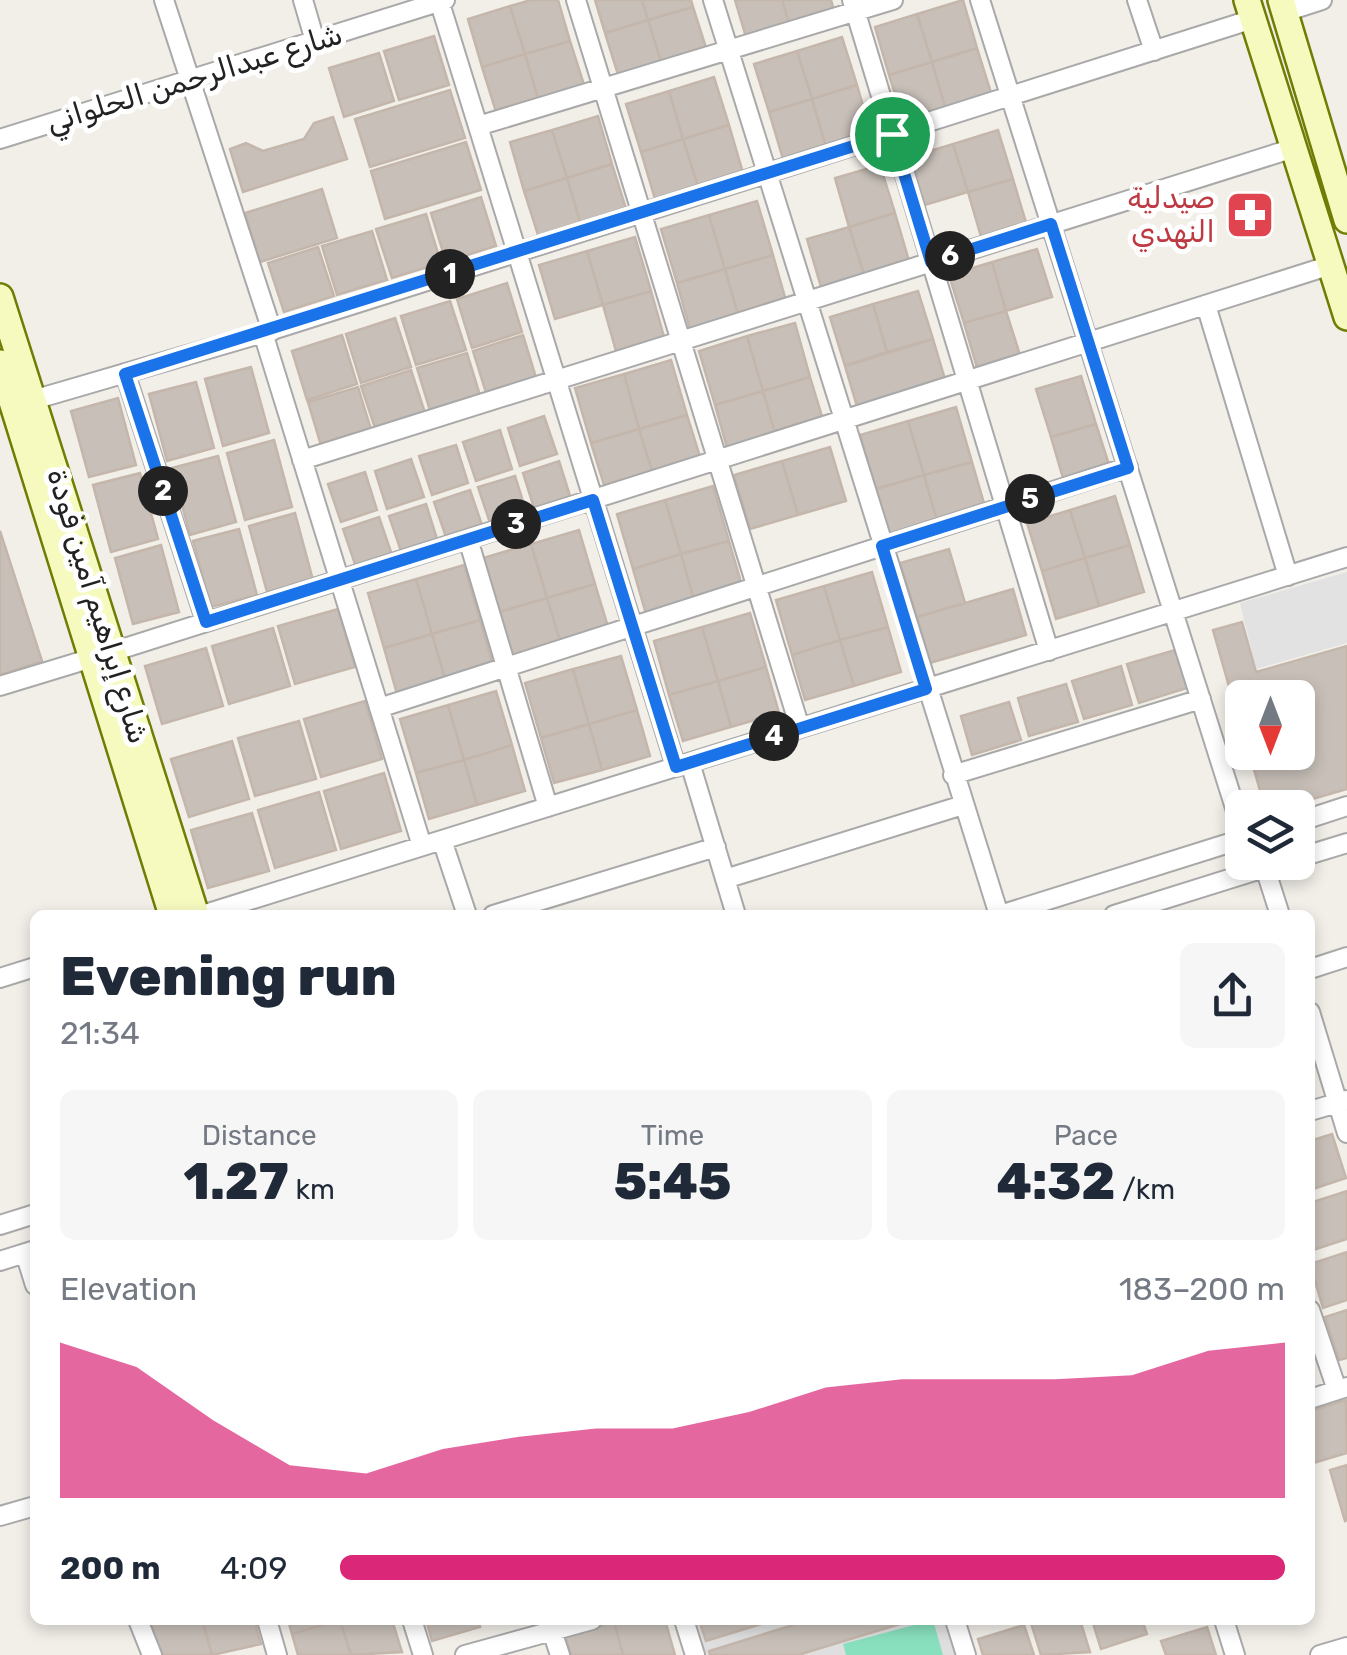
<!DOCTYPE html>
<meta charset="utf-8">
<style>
:root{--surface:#fff;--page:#f6f6f7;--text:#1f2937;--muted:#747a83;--accent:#db2777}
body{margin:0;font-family:Rubik,Vazirmatn,sans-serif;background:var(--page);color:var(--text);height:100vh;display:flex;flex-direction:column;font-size:38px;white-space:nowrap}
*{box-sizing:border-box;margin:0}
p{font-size:32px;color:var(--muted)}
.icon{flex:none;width:55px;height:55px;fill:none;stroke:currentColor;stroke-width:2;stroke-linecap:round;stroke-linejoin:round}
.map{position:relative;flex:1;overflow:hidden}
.panel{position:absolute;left:30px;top:910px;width:1285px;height:715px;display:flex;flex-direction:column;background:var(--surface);border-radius:15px;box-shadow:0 5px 15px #0003}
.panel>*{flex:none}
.needle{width:65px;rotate:180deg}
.tools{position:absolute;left:1225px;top:680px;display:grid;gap:20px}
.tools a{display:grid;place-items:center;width:90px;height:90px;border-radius:15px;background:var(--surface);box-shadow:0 5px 15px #0003;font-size:50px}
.pin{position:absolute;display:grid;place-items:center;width:85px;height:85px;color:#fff;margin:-42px;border:5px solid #fff;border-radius:50%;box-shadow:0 2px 10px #0007}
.km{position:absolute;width:50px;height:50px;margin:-25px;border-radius:50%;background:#222;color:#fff;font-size:28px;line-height:50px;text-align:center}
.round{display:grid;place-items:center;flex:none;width:105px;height:105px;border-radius:15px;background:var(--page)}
.summary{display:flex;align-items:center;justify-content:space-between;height:170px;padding:0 30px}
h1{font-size:55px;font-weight:800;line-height:75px}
.stats{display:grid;grid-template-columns:repeat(3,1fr);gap:15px;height:170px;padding:10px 30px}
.stats div{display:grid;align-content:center;border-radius:15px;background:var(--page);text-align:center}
.stats b{font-size:50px;font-weight:800}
.stats small{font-size:28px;font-weight:400}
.stats p{font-size:28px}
.chart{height:280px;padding:20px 30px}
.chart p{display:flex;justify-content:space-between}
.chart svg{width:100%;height:180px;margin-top:10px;fill:var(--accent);opacity:.7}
ul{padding:0 30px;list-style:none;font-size:32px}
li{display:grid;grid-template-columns:160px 120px 1fr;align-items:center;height:75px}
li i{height:25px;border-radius:12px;background:var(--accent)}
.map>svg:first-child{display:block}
.residential{fill:#e0dfdf}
.pitch{fill:#88e0be}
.parking{fill:#e2e2e2}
.building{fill:#c7bfb8;stroke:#c4b6ab;stroke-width:2.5}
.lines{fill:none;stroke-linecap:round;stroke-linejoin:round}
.street-casing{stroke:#a9a9a9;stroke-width:22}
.secondary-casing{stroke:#707d05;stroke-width:30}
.street{stroke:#fff;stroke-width:18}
.secondary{stroke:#f7fabf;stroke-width:25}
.route-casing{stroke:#fff;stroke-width:20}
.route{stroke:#1a73e8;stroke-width:12}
.labels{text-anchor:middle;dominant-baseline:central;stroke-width:10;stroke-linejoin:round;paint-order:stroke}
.street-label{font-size:30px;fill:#222;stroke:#fff}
.health-label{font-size:30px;fill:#be3a42;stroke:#fff;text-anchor:end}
</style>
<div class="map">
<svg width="1347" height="1655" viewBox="0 0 1347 1655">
<rect width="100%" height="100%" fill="#f2efe9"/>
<path class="residential" d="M691,1620h260l10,35h-260z"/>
<path class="pitch" d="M933,1620l10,35h-97l-3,-11z"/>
<path class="parking" d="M1347,572v71l-91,26 -16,-66z"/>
<path class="building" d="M531,0h27l12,41 -45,13 -15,-48z
M595,0h47l6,20 -43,13z
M642,0h49l2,7 -45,13z
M735,0h47l7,24 -43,13z
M782,0h49l3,10 -45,14z
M963,0l14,48 -45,14 -15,-48z
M510,6l15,48 -43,13 -14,-48z
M693,7l15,47 -45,14 -15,-48z
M917,14l15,48 -43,13 -14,-48z
M648,20l15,48 -43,13 -15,-48z
M434,36l15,49 -50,15 -15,-49z
M842,37l15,48 -45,14 -15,-48z
M570,41l15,47 -46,14 -14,-48z
M977,48l15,48 -46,14 -14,-48z
M797,51l15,48 -43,13 -15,-48z
M379,53l15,48 -50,16 -15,-49z
M525,54l14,48 -42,13 -15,-48z
M932,62l14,48 -42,12 -15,-47z
M714,77l15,48 -46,14 -14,-48z
M857,85l14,48 -45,14 -14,-48z
M450,90l15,48 -95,29 -15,-48z
M669,91l14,48 -42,13 -15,-48z
M812,99l14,48 -43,12 -14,-47z
M598,116l14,48 -45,14 -15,-48z
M333,117l14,42 -104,33 -13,-43 16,-6 17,8 41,-12 10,-16z
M729,125l14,48 -45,13 -15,-47z
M552,130l15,48 -43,13 -14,-49z
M998,130l15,49 -45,13 -15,-48z
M683,139l15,47 -43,13 -14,-47z
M466,142l15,48 -96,29 -14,-48z
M953,144l15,48 -43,13 -15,-48z
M612,164l15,48 -46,13 -14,-47z
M880,165l15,48 -46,14 -14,-49z
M567,178l14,47 -42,13 -15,-47z
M1013,179l14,47 -45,14 -14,-48z
M322,189l15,49 -77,24 -15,-49z
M481,197l15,49 -50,16 -15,-49z
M757,201l16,54 -48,14 -16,-54z
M895,213l14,48 -45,13 -15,-47z
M426,214l15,49 -49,15 -16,-49z
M709,215l16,54 -48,14 -16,-54z
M849,227l15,47 -43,13 -14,-48z
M372,231l15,49 -50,15 -15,-49z
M635,237l16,54 -48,14 -16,-54z
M318,247l16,49 -50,16 -16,-49z
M1037,249l15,48 -46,14 -14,-49z
M587,251l16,54 -48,14 -16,-54z
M773,255l13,46 -48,14 -13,-46z
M992,262l14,49 -42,12 -15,-48z
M725,269l13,46 -48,14 -13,-46z
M507,283l15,49 -50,16 -15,-49z
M651,291l13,46 -48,14 -13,-46z
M918,291l15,48 -46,13 -14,-48z
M450,301l16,49 -50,15 -15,-49z
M873,304l14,48 -42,14 -15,-49z
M1006,311l15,47 -43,13 -14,-48z
M395,318l16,49 -50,16 -15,-49z
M795,323l15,54 -47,14 -16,-55z
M342,335l15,49 -50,16 -15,-49z
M523,335l15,49 -50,15 -15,-48z
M747,336l16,55 -48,14 -16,-54z
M933,339l14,47 -88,27 -14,-47z
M467,353l15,49 -50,15 -15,-49z
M671,360l16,55 -48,14 -15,-55z
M251,367l18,66 -46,13 -18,-67z
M411,370l16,49 -50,15 -16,-48z
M624,374l15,55 -48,14 -16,-55z
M1081,376l15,48 -45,13 -15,-48z
M810,377l14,46 -48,14 -13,-46z
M196,382l18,66 -47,13 -18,-67z
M358,387l15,49 -50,16 -15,-50z
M763,391l13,46 -48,14 -13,-46z
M118,398l18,67 -47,12 -18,-66z
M956,407l16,55 -48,13 -16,-54z
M687,415l14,45 -48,14 -14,-45z
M544,416l13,38 -37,12 -12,-38z
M908,421l16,54 -48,14 -16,-54z
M1096,424l15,47 -46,14 -14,-48z
M639,429l14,45 -48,14 -14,-45z
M500,430l12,39 -36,12 -13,-39z
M274,440l18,67 -47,13 -18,-67z
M456,445l12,38 -36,12 -13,-39z
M830,447l16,54 -48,14 -16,-54z
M218,456l18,66 -46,13 -18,-67z
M411,459l13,38 -37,12 -12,-38z
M559,461l12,38 -36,12 -12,-38z
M782,461l16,54 -48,14 -16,-54z
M972,462l13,45 -48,14 -13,-46z
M365,472l12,38 -36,12 -13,-38z
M140,473l18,66 -47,13 -18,-67z
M924,475l13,46 -48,14 -13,-46z
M515,476l12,38 -36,12 -13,-39z
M713,486l16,55 -48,13 -16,-54z
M470,490l13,38 -36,12 -13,-38z
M1115,496l15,49 -45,13 -15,-48z
M665,500l16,54 -48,15 -16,-55z
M426,504l12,38 -36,12 -13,-38z
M1070,510l15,48 -43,13 -15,-48z
M295,513l18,67 -46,12 -18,-66z
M379,517l13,38 -36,12 -13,-38z
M239,529l18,66 -46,12 -18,-66z
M579,530l16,54 -48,14 -16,-54z
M0,531l42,130 -42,14z
M729,541l13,45 -48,14 -13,-46z
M531,544l16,54 -48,14 -16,-54z
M161,545l18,67 -46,12 -18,-66z
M1130,545l14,47 -45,14 -14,-48z
M949,549l16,54 -48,14 -17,-54z
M681,554l13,46 -48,14 -13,-45z
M1085,558l14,48 -43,13 -14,-48z
M464,565l16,55 -48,14 -16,-55z
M872,572l16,55 -48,13 -16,-54z
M416,579l16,55 -48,14 -16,-55z
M595,584l14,46 -48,14 -14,-46z
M824,586l16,54 -48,15 -16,-55z
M1013,589l13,46 -96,28 -13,-46z
M547,598l14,46 -48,14 -14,-46z
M338,609l17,58 -60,17 -17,-58z
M750,613l16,54 -48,14 -16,-54z
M480,620l13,45 -48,14 -13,-45z
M1242,622l14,50 91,-26v143l-65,19h-17l-16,-56h49v-54h-56v34l-29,-102z
M702,627l16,54 -49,14 -15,-54z
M888,627l13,45 -47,14 -14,-46z
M273,628l17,58 -61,18 -17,-58z
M432,634l13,45 -48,15 -13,-46z
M840,640l14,46 -49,14 -13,-45z
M206,648l17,58 -61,18 -17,-58z
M1175,650l12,38 -48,15 -12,-39z
M621,656l16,54 -48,14 -16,-55z
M1121,666l11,39 -48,14 -12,-38z
M766,667l13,46 -48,14 -13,-46z
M573,669l16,55 -48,14 -16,-55z
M718,681l13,46 -48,14 -14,-46z
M1066,684l12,38 -49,14 -11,-38z
M496,691l16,54 -48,15 -16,-55z
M365,701l17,58 -61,18 -17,-58z
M1009,702l12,38 -49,15 -11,-39z
M448,705l16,55 -48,13 -16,-54z
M637,710l13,46 -48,14 -13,-46z
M299,721l17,58 -61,17 -17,-58z
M589,724l13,46 -48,13 -13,-45z
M232,741l17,58 -60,18 -18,-58z
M512,745l13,46 -48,14 -13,-45z
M464,760l13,45 -48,14 -13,-46z
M384,773l17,58 -60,18 -17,-58z
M319,792l17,58 -61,18 -17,-58z
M252,813l17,58 -61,17 -17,-58z
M1332,1134l14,44 -36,12v-49z
M1347,1191v48l-37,12v-48z
M1347,1252v48l-24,8 -13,-44z
M1347,1310v48l-8,2 -14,-43z
M1346,1400l1,53 -34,10 -3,-52z
M1347,1465v55l-2,1 -15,-51z
M150,1620h52l10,35h-52z
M202,1620h52l7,24 -49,11z
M288,1620h52l-48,14z
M340,1620l11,35h-53l-6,-21z
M340,1620h52l10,32 -51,3z
M426,1620h52l2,7 -48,14z
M622,1620h43l10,35h-52l-9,-33z
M699,1620h75l-68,21z
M809,1620h104l-115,35h-88l-1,-4z
M1039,1620h41l10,32 -49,3 -10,-32z
M1092,1620h50l5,14 -46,15z
M614,1622l9,33h-52l-6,-19z
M1024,1625l10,30h-51l-5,-16z
M1207,1627l9,28h-50l-5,-14z"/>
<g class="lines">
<g class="street-casing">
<path id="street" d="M164,0l108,331
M303,0l12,41
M439,0l237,767
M576,0l224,728
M713,0l286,915
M852,0l197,651
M980,0l262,830
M1137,0l17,51
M1285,12l37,-12
M478,126l415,-126
M0,139l445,-139
M1206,305l82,271
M263,333l159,513
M125,373l81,249
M33,400l230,-67 990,-314
M302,460l992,-312
M468,539l80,268
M112,652l1219,-387
M0,686l92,-28
M379,708l749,-241
M690,763l46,152
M953,775l248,-76
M1298,822l49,-16
M442,840l25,75
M1298,858l49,-15
M1265,868l15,47
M725,879l238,-74
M202,915l1145,-358
M493,915l223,-68
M1000,915l242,-76
M1114,915l169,-53
M1310,969l37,-12
M0,978l35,-11
M1310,1012l37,121
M1310,1111l37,-11
M0,1225l35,-11
M25,1253l10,32
M0,1261l35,-11
M1310,1310l27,80
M1310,1399l37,-12
M0,1516l35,-10
M138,1620l14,35
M267,1620l10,35
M412,1620l11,35
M684,1620l11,35
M955,1620l11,35
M1224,1620l11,35
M549,1622l11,33
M465,1655l127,-35
M1320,1655l27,-8"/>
</g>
<g class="secondary-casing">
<path id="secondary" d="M1247,0l100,317
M1281,0l66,220
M0,297l196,618
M0,363l172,552"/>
</g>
<use href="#street" class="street"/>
<use href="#secondary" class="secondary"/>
</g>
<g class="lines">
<g class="route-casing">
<path id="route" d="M892,134l39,128 120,-38 77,244 -246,78 44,143 -250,78 -83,-267 -387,122 -81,-248z"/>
</g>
<use href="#route" class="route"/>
</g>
<defs>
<g id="pharmacy-square" transform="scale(2.5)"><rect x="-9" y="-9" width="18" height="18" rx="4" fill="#e0444e" stroke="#fff"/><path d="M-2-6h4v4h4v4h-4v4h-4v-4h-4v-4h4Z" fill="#fff"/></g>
</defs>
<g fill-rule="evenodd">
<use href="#pharmacy-square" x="1250" y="215"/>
</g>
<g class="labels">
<g class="street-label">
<text transform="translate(194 78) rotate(-17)">شارع عبدالرحمن الحلواني</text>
<text transform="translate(98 606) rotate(73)">شارع إبراهيم آمين فودة</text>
</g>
<g class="health-label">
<text x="1215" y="198">صيدلية<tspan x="1215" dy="34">النهدي</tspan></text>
</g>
</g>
</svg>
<div class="tools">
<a><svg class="needle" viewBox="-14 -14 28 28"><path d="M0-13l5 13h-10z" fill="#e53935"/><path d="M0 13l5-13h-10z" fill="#747a83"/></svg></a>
<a><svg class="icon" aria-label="layers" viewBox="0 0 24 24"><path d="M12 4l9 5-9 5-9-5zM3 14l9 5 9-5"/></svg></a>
</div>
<div class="pin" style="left:892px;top:134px;background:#1e9e55"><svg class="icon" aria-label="arrive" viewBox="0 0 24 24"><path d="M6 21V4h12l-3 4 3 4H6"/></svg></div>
<b class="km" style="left:450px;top:274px">1</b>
<b class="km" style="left:163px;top:491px">2</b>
<b class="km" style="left:516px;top:524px">3</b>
<b class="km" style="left:774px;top:736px">4</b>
<b class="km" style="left:1030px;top:499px">5</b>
<b class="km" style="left:950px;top:256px">6</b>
<section class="panel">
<div class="summary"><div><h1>Evening run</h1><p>21:34</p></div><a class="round"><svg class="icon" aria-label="share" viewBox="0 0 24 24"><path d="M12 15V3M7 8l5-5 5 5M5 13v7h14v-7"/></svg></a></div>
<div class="stats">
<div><p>Distance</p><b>1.27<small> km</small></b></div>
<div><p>Time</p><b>5:45</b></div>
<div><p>Pace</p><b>4:32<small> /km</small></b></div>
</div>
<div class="chart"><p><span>Elevation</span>183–200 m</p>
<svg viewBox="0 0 160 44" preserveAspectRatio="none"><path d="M0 44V6L10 12L20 25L30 36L40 38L50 32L60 29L70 27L80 27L90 23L100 17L110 15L120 15L130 15L140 14L150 8L160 6V44z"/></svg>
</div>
<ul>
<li><b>200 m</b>4:09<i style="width:100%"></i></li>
</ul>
</section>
</div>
